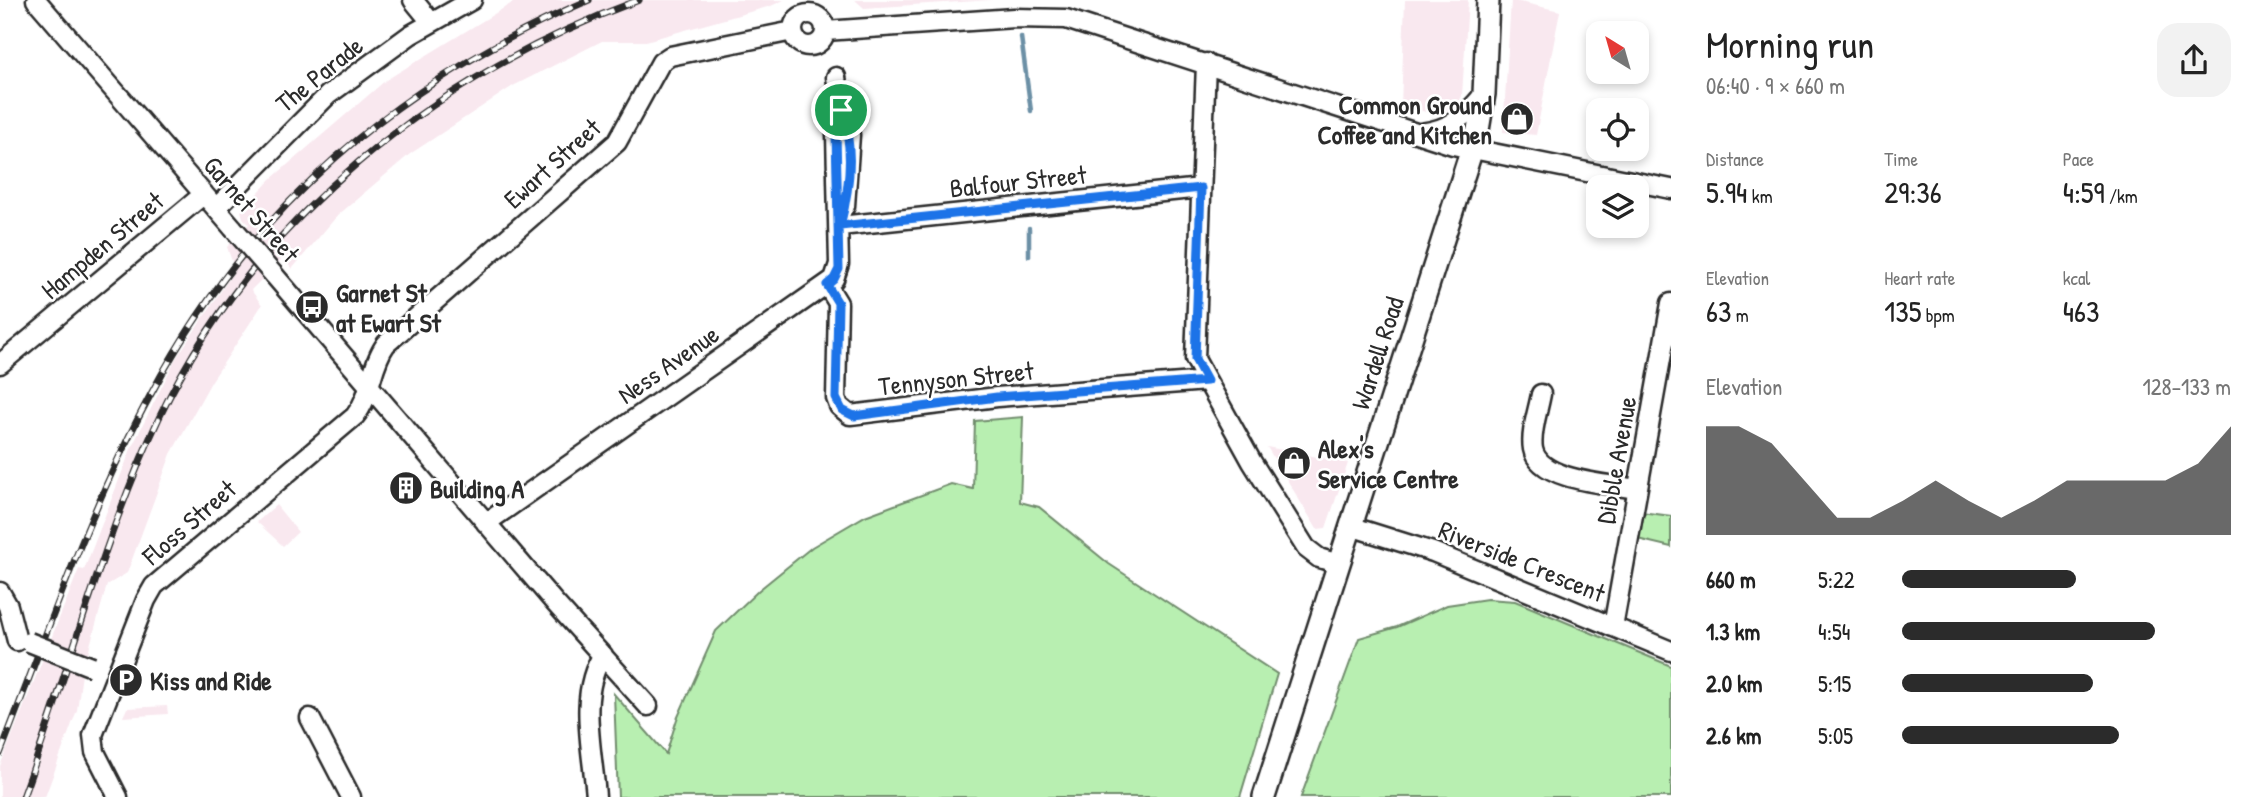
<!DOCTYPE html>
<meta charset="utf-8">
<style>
:root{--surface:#fff;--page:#f2f2f2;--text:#222;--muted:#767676;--accent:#2b2b2b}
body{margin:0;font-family:"Patrick Hand",sans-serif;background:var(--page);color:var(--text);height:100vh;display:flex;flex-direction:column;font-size:26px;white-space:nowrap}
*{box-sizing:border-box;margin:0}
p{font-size:23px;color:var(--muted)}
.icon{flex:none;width:38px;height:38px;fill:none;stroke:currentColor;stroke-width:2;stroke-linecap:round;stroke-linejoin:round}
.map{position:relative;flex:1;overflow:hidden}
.side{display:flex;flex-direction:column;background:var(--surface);width:595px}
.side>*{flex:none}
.needle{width:46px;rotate:323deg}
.fabs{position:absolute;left:1586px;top:21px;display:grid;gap:14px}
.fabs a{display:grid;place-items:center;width:63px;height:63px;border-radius:14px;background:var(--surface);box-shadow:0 4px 10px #0003;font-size:35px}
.pin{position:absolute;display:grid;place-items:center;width:60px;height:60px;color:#fff;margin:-30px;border:4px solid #fff;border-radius:50%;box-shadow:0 2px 7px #0007}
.round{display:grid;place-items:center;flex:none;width:74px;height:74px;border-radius:21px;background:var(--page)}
.head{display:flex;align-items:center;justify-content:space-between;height:119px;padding:0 35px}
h1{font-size:38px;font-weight:600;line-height:52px}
.stats{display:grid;grid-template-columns:repeat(3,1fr);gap:10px;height:119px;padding:7px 35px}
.stats div{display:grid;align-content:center}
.stats b{font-size:30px;font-weight:600}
.stats small{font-size:19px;font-weight:400}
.stats p{font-size:19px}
.chart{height:196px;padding:14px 35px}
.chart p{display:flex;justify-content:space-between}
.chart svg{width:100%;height:126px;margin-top:7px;fill:var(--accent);opacity:.7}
ul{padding:0 35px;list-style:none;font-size:23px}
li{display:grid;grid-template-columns:112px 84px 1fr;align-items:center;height:52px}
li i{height:18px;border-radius:9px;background:var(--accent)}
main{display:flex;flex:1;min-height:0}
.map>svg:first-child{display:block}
.built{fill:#f9e8ef}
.green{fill:#b8efb1;stroke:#728d6e;stroke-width:2}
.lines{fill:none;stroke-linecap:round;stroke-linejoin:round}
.stream{stroke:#6c90a6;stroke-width:4.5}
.minor-casing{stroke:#2b2b2b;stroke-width:23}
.major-casing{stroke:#2b2b2b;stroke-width:26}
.minor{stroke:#fff;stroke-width:18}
.major{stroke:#fff;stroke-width:21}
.rail-casing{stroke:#2b2b2b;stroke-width:7}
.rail{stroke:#fff;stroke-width:4.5;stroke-dasharray:13;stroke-linecap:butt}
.minor-bridge-casing{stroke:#2b2b2b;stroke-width:23;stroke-linecap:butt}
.minor-bridge{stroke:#fff;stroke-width:18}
.route-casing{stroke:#fff;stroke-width:14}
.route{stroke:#1a73e8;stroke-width:9}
.labels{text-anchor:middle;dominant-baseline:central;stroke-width:5;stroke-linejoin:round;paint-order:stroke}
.street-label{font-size:26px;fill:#2b2b2b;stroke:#fff}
.poi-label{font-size:26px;font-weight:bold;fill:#2b2b2b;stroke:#fff;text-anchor:start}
</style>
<main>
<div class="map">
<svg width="1671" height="797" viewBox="0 0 1671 797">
<rect width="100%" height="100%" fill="#fff"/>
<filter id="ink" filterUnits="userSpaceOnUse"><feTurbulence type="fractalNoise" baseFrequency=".0143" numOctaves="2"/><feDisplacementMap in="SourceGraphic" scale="14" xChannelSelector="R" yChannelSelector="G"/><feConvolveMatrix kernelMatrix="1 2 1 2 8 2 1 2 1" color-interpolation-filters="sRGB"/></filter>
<g filter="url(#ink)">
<path class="built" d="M517,0h267l-13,6 -125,35h-44l-89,45 -103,68 -73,62 -45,53 -9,-11 -32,32 11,15 -51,77 -40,72 -44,119 -20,12 -25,89 -5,36 -32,87h-45v-31l79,-197 5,1 47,-121 44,-89 60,-90 -8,-23 22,-23 -6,-6 -2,-7 30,-32 115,-99z
M855,0h138l-129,8z
M1405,0h63l-6,96 -4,8 -19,11 -38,-9z
M1511,0l49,11 -24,124 -33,-3z
M1267,447l81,16 -22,65 -9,1z
M276,505l22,27 -15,14 -26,-24z
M167,706l1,8 -45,3 4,-9z"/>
<path class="green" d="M1023,417l-3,85 19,5 70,57 168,110 -37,123h-622l-4,-103 52,60 11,-35 39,-88 43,-41 53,-43 53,-31 86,-32 22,5 2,-68z
M1633,511l38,5v31l-42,-10z
M1487,599l28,2 156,65v131h-370l58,-159 38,-11 50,-22z"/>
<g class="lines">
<path class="stream" d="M1021,37l10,74
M1029,256v-28"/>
<g class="minor-casing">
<path id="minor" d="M36,0l197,228
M413,0l18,22
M793 30a16 16 0 1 1 32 0a16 16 0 1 1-32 0Z
M825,31l189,-13 52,1 387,126 218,44
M1206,63l-11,296 57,103 54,86 13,10 20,6
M836,77l5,33 9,25 -5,71
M1421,133c30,-4 45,-17 63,-39
M216,208l112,-113 82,-60 62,-35
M840,226l361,-38
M274,275l281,328 93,103
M827,285l11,18 -2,95 3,8 11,9 147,-18 210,-16
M0,364l204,-170
M1541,394c-3,17 -11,39 -8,55 6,32 77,35 103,40
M486,523l348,-244 5,-15 -3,-130 5,-24
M1350,526l83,26 238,99
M0,592l8,14 9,35
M1613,627l58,-324
M310,718l41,79
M118,797l-23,-45 -2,-17 53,-135 8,-14 201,-170c17,-21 15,-50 31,-72l231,-202 44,-80 9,-6 123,-25
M596,797c-3,-45 -19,-103 7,-142"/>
</g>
<g class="major-casing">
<path id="major" d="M1264,797l214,-667 6,-36 4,-94"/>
</g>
<use href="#minor" class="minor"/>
<use href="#major" class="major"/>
<g class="rail-casing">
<path id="rail" d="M0,754c47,-120 89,-246 151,-360 99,-186 245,-311 438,-394
M23,797c46,-126 79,-257 136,-379 94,-199 277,-343 480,-418"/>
</g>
<use href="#rail" class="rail"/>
<g class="minor-bridge-casing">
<path id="minor-bridge" d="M233,228l41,47
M29,642l63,25"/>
</g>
<use href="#minor-bridge" class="minor-bridge"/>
</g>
</g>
<g class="lines" filter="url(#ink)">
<g class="route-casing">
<path id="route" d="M841,110l-5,24 3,135 -5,10 -7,6 11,18 -2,95 6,12 12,6 143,-19 210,-16 -12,-22 6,-171 -361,38c10,-38 15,-79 1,-116"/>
</g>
<use href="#route" class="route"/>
</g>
<defs>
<g id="shop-disc" transform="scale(1.75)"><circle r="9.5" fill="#2b2b2b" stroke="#fff"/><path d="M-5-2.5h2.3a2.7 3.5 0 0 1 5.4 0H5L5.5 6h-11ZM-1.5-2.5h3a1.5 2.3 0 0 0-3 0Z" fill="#fff"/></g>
<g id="bus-disc" transform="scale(1.75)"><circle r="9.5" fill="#2b2b2b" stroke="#fff"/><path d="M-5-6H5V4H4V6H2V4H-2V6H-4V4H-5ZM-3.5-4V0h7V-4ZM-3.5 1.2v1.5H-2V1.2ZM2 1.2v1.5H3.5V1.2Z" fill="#fff"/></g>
<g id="building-disc" transform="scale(1.75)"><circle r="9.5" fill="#2b2b2b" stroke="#fff"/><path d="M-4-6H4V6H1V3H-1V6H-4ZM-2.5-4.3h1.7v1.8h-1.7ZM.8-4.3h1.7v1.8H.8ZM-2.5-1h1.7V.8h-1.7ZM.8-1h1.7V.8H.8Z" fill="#fff"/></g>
<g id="parking-disc" transform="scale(1.75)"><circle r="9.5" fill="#2b2b2b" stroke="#fff"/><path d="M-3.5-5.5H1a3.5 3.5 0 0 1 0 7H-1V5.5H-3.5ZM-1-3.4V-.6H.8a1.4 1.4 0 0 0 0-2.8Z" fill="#fff"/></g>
</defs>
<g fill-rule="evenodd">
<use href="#shop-disc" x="1517" y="119"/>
<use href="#bus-disc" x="312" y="307"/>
<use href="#shop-disc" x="1294" y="463"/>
<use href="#building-disc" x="406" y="488"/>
<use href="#parking-disc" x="126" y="680"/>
</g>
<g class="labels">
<g class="street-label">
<text transform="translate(319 74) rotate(-39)">The Parade</text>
<text transform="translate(552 163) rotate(-42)">Ewart Street</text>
<text transform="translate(1018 181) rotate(-6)">Balfour Street</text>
<text transform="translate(252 209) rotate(49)">Garnet Street</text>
<text transform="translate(102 245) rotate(-40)">Hampden Street</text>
<text transform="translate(1377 353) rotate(-72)">Wardell Road</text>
<text transform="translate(668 364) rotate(-35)">Ness Avenue</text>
<text transform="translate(956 378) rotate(-6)">Tennyson Street</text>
<text transform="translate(1616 460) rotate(-80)">Dibble Avenue</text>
<text transform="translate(189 522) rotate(-41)">Floss Street</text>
<text transform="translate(1522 561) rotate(22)">Riverside Crescent</text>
</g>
<g class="poi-label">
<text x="1492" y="104" text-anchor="end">Common Ground<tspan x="1492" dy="30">Coffee and Kitchen</tspan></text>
<text x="336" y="292">Garnet St<tspan x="336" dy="30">at Ewart St</tspan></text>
<text x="1318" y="448">Alex's<tspan x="1318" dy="30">Service Centre</tspan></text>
<text x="430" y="488">Building A</text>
<text x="150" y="680">Kiss and Ride</text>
</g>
</g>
</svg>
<div class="fabs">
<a><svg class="needle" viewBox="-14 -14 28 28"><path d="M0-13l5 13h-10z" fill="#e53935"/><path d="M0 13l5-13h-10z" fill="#767676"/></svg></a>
<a><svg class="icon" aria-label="locate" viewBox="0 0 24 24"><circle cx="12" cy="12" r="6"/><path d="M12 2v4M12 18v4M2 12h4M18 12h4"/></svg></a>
<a><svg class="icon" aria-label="layers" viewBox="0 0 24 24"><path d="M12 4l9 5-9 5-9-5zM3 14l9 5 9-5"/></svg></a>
</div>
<div class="pin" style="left:841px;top:110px;background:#1e9e55"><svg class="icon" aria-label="arrive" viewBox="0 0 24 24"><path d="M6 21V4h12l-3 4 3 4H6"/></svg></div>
</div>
<section class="side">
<div class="head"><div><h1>Morning run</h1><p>06:40 · 9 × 660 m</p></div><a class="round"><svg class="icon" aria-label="share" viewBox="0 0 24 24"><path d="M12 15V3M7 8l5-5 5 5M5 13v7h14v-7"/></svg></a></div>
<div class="stats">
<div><p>Distance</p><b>5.94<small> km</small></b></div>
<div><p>Time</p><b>29:36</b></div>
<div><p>Pace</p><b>4:59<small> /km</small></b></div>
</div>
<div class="stats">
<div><p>Elevation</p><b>63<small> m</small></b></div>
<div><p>Heart rate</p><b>135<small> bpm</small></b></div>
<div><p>kcal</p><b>463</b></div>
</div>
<div class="chart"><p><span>Elevation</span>128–133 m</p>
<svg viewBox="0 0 160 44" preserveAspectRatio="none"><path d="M0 44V6L10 6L20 12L30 25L40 38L50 38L60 32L70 25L80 32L90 38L100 32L110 25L120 25L130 25L140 25L150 19L160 6V44z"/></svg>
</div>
<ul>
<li><b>660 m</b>5:22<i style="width:53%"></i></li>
<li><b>1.3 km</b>4:54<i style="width:77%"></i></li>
<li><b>2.0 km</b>5:15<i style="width:58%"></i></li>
<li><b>2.6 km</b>5:05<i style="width:66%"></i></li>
</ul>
</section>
</main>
